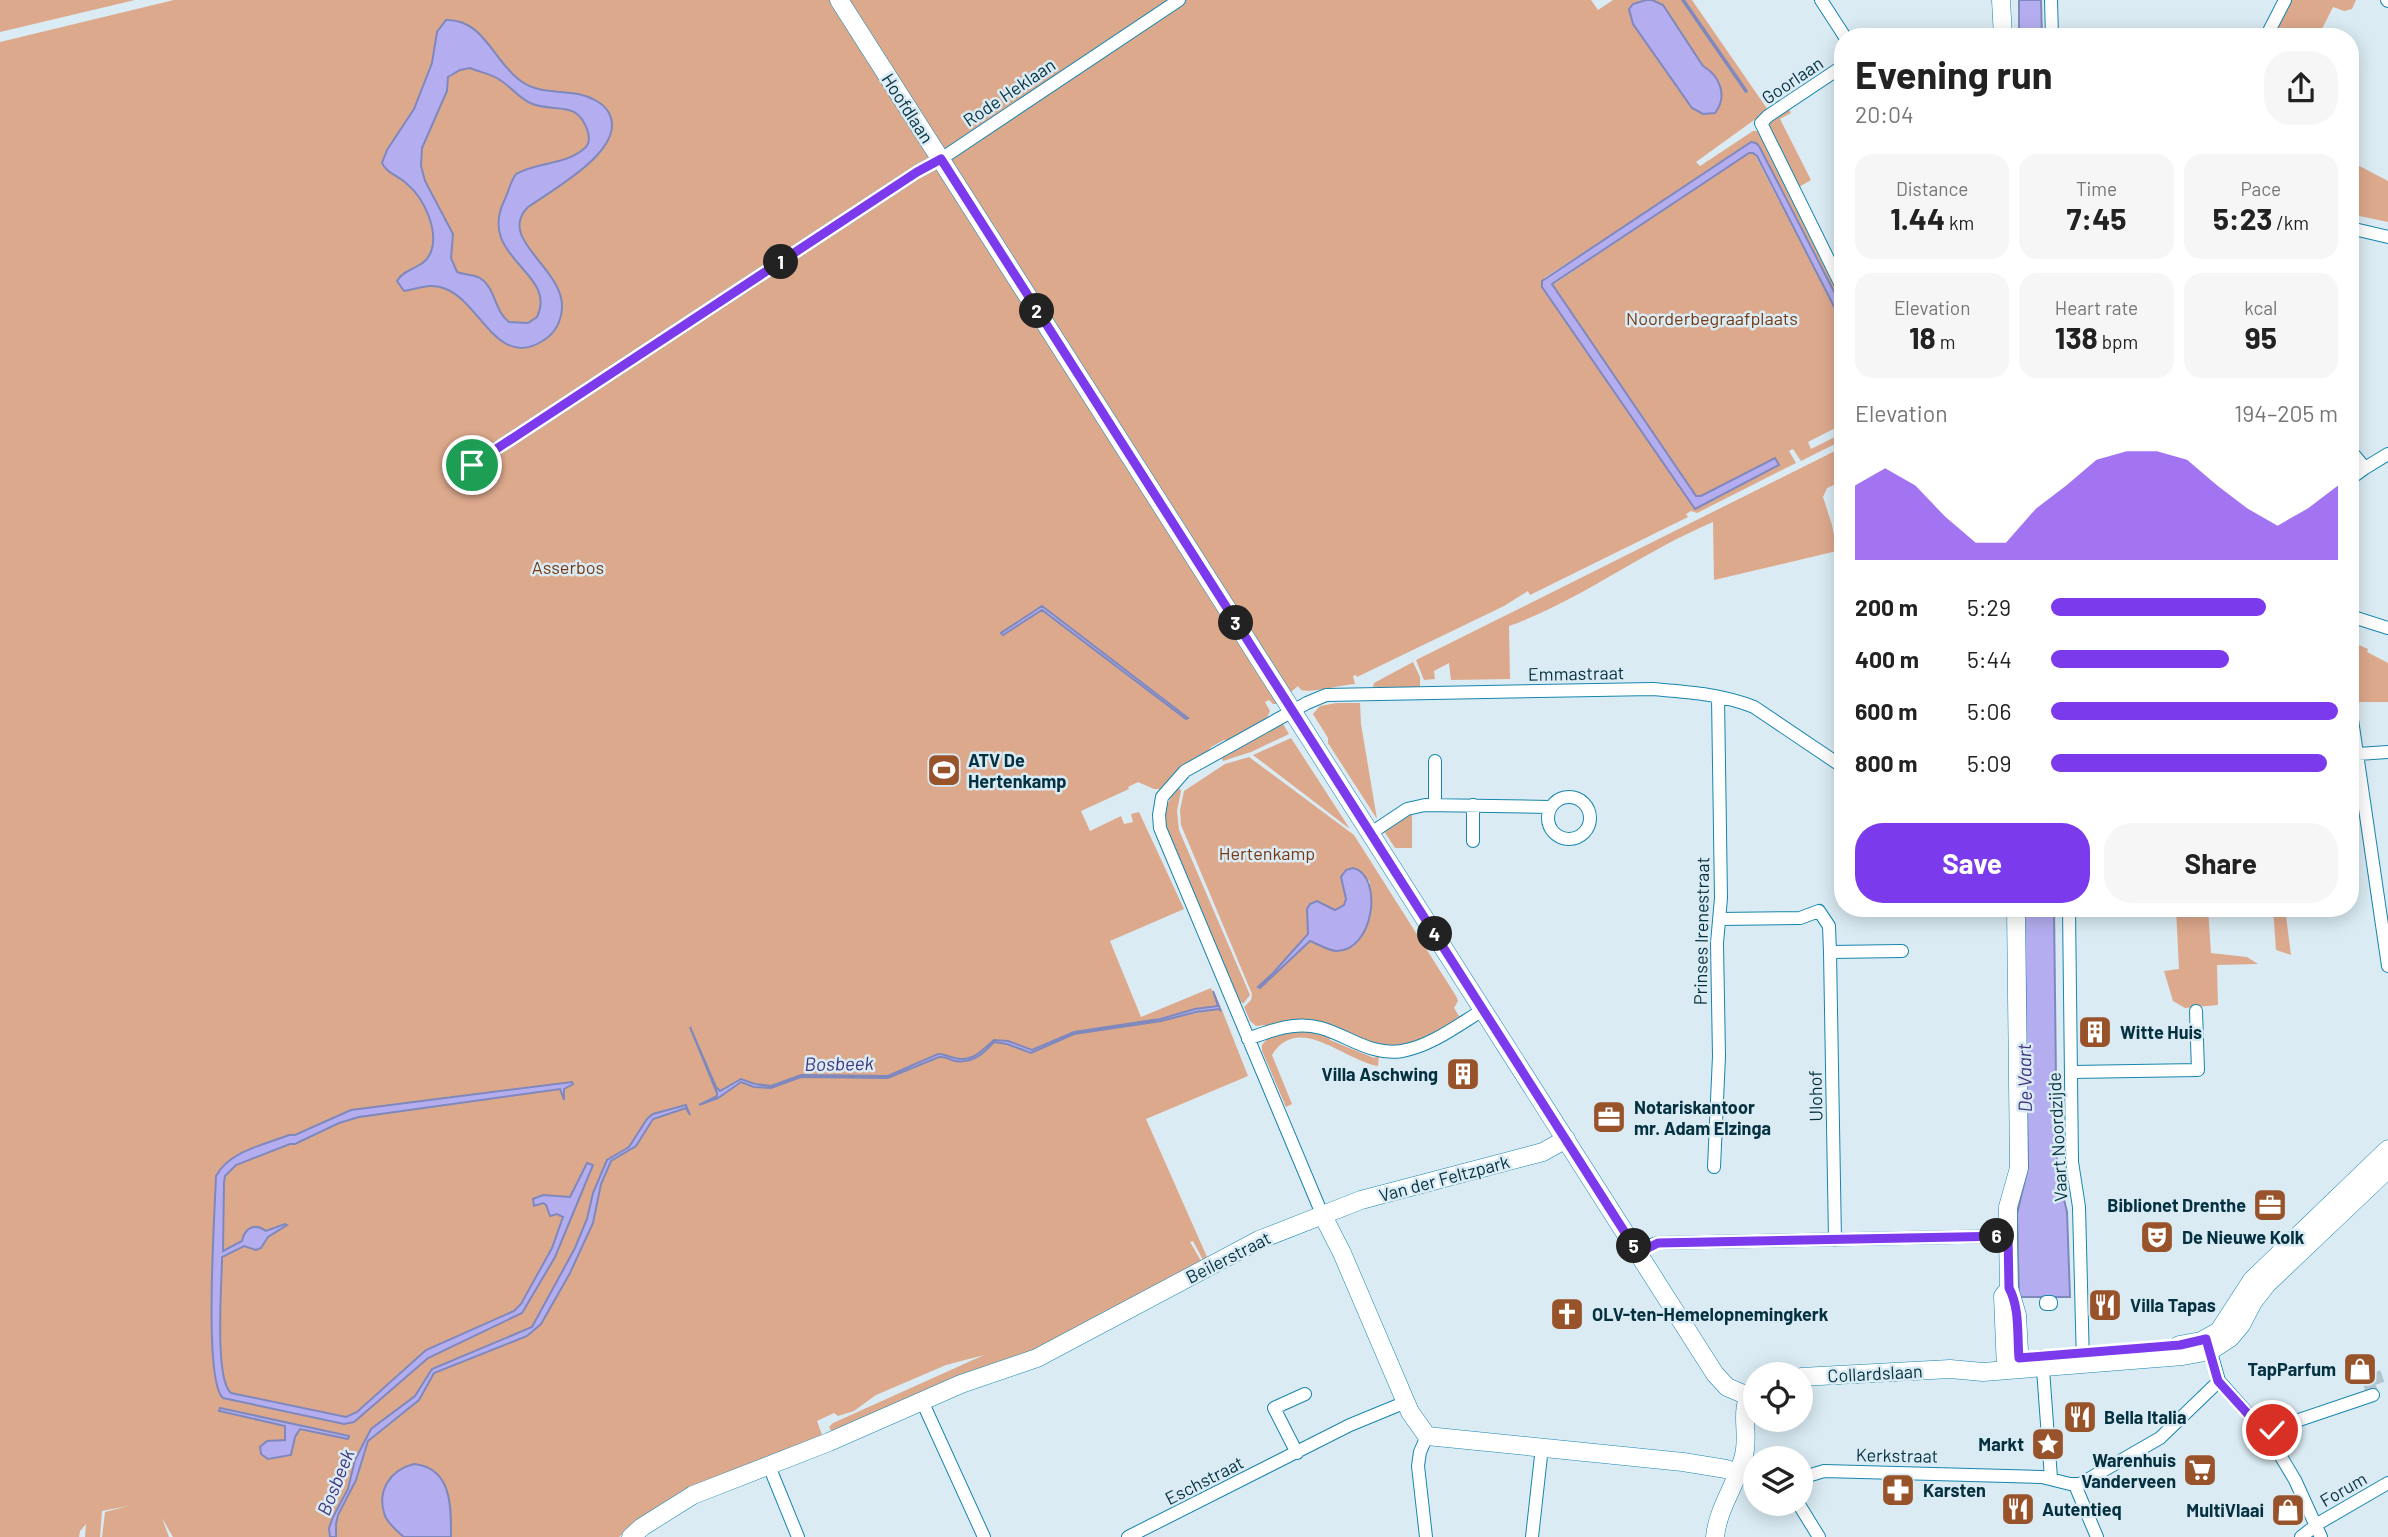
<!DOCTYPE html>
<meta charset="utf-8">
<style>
:root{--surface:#fff;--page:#f6f6f6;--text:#222;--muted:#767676;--accent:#7c3aed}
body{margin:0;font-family:Barlow,sans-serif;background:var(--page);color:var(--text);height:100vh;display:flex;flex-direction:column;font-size:26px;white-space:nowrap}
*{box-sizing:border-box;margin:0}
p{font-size:23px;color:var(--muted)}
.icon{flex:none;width:38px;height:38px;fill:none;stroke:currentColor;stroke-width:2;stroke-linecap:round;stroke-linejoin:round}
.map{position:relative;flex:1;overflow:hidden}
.details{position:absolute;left:1834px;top:28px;width:525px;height:889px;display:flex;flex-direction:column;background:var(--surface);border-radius:28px;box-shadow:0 4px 18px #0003}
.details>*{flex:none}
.controls{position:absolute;left:1743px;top:1362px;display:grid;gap:14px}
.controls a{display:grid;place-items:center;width:70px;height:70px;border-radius:50%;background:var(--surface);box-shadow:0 4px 18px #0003;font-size:35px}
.pin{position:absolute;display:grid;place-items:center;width:60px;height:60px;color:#fff;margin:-30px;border:4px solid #fff;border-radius:50%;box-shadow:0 2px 7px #0007}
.km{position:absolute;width:35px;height:35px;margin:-18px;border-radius:50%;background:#222;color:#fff;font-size:19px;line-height:35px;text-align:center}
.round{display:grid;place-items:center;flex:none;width:74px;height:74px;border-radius:28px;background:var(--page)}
.head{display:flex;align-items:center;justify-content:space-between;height:119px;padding:0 21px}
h1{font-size:38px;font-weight:700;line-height:52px}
.stats{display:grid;grid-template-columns:repeat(3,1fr);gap:10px;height:119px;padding:7px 21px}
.stats div{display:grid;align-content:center;border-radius:18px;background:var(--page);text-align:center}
.stats b{font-size:30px;font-weight:700}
.stats small{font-size:19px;font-weight:400}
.stats p{font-size:19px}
.chart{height:196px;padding:14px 21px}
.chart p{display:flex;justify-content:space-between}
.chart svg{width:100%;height:126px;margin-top:7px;fill:var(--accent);opacity:.7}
.cta{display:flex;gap:14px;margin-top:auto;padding:14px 21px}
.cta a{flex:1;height:80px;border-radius:28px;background:var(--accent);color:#fff;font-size:28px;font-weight:700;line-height:80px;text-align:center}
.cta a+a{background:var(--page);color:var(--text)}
ul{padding:0 21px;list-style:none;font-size:23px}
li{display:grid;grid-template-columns:112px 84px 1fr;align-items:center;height:52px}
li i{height:18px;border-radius:9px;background:var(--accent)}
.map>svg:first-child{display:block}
.green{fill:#dda98d;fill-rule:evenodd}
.water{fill:#b4aef0;stroke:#7f88bc;stroke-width:2;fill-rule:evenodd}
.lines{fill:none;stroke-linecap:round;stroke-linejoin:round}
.stream{stroke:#7f88bc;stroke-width:3.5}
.street-tunnel{stroke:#afc6cf;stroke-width:12;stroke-dasharray:12 6;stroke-linecap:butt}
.street-casing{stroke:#1686ae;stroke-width:14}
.secondary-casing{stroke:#1686ae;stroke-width:19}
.street{stroke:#fff;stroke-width:12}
.secondary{stroke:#fff;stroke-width:18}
.route-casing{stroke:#fff;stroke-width:14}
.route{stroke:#7c3aed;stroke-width:9}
.labels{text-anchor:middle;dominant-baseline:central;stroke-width:5;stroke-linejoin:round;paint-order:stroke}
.street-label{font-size:18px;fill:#043141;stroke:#daebf3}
.park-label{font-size:18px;fill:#763913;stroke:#daebf3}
.poi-label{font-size:18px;font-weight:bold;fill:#043141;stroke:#daebf3;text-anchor:start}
.water-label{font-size:19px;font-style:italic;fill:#42337f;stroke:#daebf3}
</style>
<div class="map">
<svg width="2388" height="1537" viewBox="0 0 2388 1537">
<rect width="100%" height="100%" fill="#daebf3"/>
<path class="green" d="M0,0h135l-135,32z
M174,0h1417l7,10 15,-10h33l-13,4 59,104 15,-40 -4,-1 -40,-62 -11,-5h40l76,110 -72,52 4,4 53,-35h6l84,166v12l-84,-162 -5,-5 -210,136 -2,9 153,222 84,-44 -4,-7 -75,38h-5l-144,-210 198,-133h5l89,171v100l-35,18 3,7 32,-16v7l-42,21 -8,-12 -4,2 7,12 -99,50 -6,-2 -5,3 2,3 -158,78 -2,-4 -24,15 -147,71 -1,-2 -3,1 2,8c-16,1 -42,9 -54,6l-3,-4 -21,18h-4l-4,-4 -4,2 5,9 -4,9 -39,21 -3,-1 -13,7 -3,5 -27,16 -21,21h-6l-16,-7 -10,5 1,2 -48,22 9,20 31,-15 3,8 9,-2 -2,-8 8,-2 45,97 -74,32 31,76 70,-29 7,18 -23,3 -59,15 83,-15 3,1 26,66 -102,43 61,138 -4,3 -10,-19 -3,1 11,19 -168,90 -201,81 -3,-5 4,-4 151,-68 -38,10 -70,30 -22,16 -16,5 -4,-3 -17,8 5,14 -144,59 -38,25 -21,18h-283l-1,-3 -5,1v2h-157l-11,-19 7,19h-67l3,-25 23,-6 -26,5 -2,26h-15l1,-13 -6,7 -1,6h-79v-1495z
M2290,0h66l-4,9 -8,2 -11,-4 -15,30h-47z
M1788,107l3,6 -11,6 31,61 -12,7 -32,-64z
M2350,161l38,20v41l-38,-8z
M1843,447v34l-16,7 -4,9 9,28 5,26 -123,29 -1,-58c-71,30 -132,78 -204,104l1,53 -59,1 -2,-17 -15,8 1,8 -11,1 -8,-20z
M2350,641l18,8 -1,3 21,11v39h-32l-6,-32z
M1413,662l7,15v11l-47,-1 1,-4z
M1336,703h24l1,21 16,95 -49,-76v-5l-15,-24 7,-8z
M1283,724l6,10 -38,18 -28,9 -2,-4z
M1291,738l59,91 -97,-74z
M1249,757l105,78 102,161 2,5 -4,7 7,11 -48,26 -28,3 -51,-19 -69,-1v-3l-9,1 -6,-5 -6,-14 7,-7 1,-6 -71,-169 -1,-15 4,-19 41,-27zM1349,868l9,1 12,13v18l-16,46 -18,5 -25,-10 -51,47 -1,-1 49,-53 -1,-25 28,1 9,-5 2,-6 -4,-15z
M1177,785l4,6 -4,20 2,19 71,165 -7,9 -1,-2 -4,1 -73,-179v-14z
M1412,813v35h-17l-11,-17z
M2176,908h32l3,45 36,4 11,7 -41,1 1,40 -33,3 -12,-7 -9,-30 15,-2z
M2273,908h12l6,47 -15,-5z
M1300,1030l29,5 1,5 44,18 5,-3 -1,11c-33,-5 -80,-54 -106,-11l20,49 -6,3 -24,-56v-6l6,-7v-3z"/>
<path class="water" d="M1646,0h6l11,5 40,61c17,10 25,30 12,47l-12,1 -11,-6 -59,-84 -4,-15 4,-5z
M2019,0h22l1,37h-23z
M446,20c36,-1 46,37 71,58 18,16 39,12 61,16 11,2 26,9 31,19 19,36 -57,77 -81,94 -32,32 36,61 34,101 -1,13 -7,25 -18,32 -46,31 -63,-37 -98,-51 -16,-7 -27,0 -42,2l-7,-10c7,-13 26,-12 33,-27 10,-22 -6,-56 -23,-70 -8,-8 -21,-11 -25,-21l5,-13 27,-41 18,-46 5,-31zM470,68c9,4 22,6 30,12 11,7 18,17 30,23 25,11 47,-5 58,29 1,5 2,10 -2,15 -20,19 -48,14 -70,27 -6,8 -7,17 -11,25 -30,59 54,73 32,118l-9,6 -19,-1c-15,-11 -13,-34 -29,-44 -7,-4 -16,-3 -23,-6l-6,-14 2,-24 -28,-53 -4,-15 1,-18 25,-57 1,-14 12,-7z
M1751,142l5,1 3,3 84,163v15l-86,-168 -4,-3h-4l-197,131 144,212h5l74,-38 4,7 -84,44 -153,-222v-6z
M1042,606l146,112 -2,1 -144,-109 -39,25 -2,-2z
M1353,868c31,7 21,84 -17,83 -9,-1 -18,-7 -26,-10l-50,47 -2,-1 16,-15 34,-38 -1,-25 3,-5 7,-3 18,9 9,-5 2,-6 -5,-22 5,-7z
M2024,908h30l3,262 10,42 3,85h-51l-2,-83 11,-46z
M1213,991l8,20 -2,-2 -23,3 -35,9 -87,13 -43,19 -24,-9 -13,-2c-10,11 -21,22 -39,19 -6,-1 -9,-5 -16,-4l-51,21 -87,-1 -30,11 -17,-1 -13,-5 -23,16 -19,7 18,-9v-3l-27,-66 26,60 4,4 21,-12 14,5 16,2 30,-11 87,1 50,-22c8,0 10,3 17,4 18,5 27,-8 39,-18l14,1 24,9 42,-18 86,-13 35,-10 23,-3z
M572,1082l1,2 -9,5v11l-4,-11 -201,28 -20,6 -44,21h-5l-54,21 -11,11 -1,6 -1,69 19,-10c3,-14 13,-18 24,-10l19,-7 2,1 -19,12 -7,11 -5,2 -12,-4 -22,11c0,25 -8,122 9,136l115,24 11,-5 69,-62 88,-39 7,-7 31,-56 11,-31 -6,-3 -7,2 -4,-11 -3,-2 -9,3 -1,-7 10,-4 27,2 17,-34 6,2 -38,92 -33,56 -94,45 -74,64 -10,2 -121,-26c-20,-17 -8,-187 -7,-222 13,-25 48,-31 73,-41h6l56,-25z
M686,1105l4,10 -4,-7 -33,11 -17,27 -25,15 -10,23 -8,39 -23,50 -29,51 -14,12 -93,37 -15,27 -51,41 -12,39 -18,35 -2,9v13h-6l-1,-9 4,-11 15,-28 7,-29 16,-31 44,-33 17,-27 100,-42 43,-79 12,-29 6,-26 14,-33 22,-13 18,-28 6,-5z
M220,1408l129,28 -1,3 -48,-10 -5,8 -4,18 -23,4 -7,-5 -1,-7 7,-6 18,-1v-14l-61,-14 -5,-1z
M414,1464c39,4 37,45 37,73h-47c-7,-6 -15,-12 -19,-21 -9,-25 5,-46 29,-52z"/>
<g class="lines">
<path class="stream" d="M1683,0l63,91"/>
<path class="street-tunnel" d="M2373,1395l-5,-14 20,-7"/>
<g class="street-casing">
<path id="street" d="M1821,0l24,37
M2051,0l1,37
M2387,0l1,1
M2266,37l19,-37
M1843,66l-75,50 -7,7 82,166
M2350,228l38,9
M2350,450l15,18 -15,11
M472,465l445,-293 24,-13 238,-159
M2365,468l23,-14
M2350,616l38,12
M2350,706l38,260
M2358,754l30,-2
M1435,761v44
M1548 818a21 21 0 1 1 42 0a21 21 0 1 1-42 0Z
M1371,833l36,-24 18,-4 125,2
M1473,841v-36
M2069,908l3,254 7,45 4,157
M1719,919l81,-1 19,-7 10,15 1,26 72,-1
M1830,952l5,288
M1248,1039c24,-9 47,-18 73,-11 28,8 50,28 81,23 29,-5 56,-26 81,-41
M2071,1072l127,-2 -2,-59
M1714,1167l5,-111 -2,-113 4,-45 -3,-201
M1322,1214l-162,-386 -1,-13 3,-18 23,-26 122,-68 19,-8 327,-6c35,3 69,5 101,18l89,60
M1638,1253l13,-8 7,-2 350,-7
M2046,1302h5v2h-5z
M2209,1346l10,35 47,53 14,21 15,25 26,57
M2042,1356l9,122
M922,1401l62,136
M2266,1434l18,-9 89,-30
M1297,1453l-23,-45 31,-14
M769,1466l29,71
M1801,1478l23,-7 218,6 28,7h10l80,-46 59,-57
M2075,1485l22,52
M1798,1503l21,34
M1128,1537l222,-112 56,-23
M1426,1537l-8,-71 2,-14 7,-16
M1532,1537l10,-90
M2301,1537l18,-14 69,-40"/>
</g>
<g class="secondary-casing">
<path id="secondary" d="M839,0l876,1374 12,13 21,9
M2001,0l2,37
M2016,908l3,260 -11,39v29l1,52 8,27 3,54
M1322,1214l20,39 68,159 17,24 256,26 43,7 11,4
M2179,1345l22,-4 18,-10 33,-51 136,-131
M2006,1370l-3,-74 4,-5
M1801,1377l149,-8 33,3 200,-16 27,-5 20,-13 11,-13 12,-23 14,-18 121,-115
M631,1537l11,-10 51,-32 136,-53 132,-58 76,-26 222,-118 102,-40 182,-48 23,-13
M1715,1537c3,-30 22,-53 29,-82 6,-24 -7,-48 11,-68"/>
</g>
<use href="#street" class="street"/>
<use href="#secondary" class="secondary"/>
</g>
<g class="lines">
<g class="route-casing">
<path id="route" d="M472,465l445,-293 24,-13 697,1094 20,-10 350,-7 1,52c11,20 8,47 10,70l161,-13 26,-6 12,42 48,53 6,-4"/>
</g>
<use href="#route" class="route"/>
</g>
<defs>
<g id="stadium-square" transform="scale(1.75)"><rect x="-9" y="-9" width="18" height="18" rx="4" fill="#99532b" stroke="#daebf3"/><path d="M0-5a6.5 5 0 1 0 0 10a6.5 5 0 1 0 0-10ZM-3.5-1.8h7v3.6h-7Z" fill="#fff"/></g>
<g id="building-square" transform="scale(1.75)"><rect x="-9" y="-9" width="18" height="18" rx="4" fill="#99532b" stroke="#daebf3"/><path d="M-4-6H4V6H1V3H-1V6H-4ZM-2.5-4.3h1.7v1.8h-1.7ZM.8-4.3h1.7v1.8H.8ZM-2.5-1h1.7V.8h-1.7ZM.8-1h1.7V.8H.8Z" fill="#fff"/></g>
<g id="office-square" transform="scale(1.75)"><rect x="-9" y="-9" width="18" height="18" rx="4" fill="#99532b" stroke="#daebf3"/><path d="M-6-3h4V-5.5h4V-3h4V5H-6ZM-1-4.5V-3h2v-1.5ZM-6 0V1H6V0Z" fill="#fff"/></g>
<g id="theatre-square" transform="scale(1.75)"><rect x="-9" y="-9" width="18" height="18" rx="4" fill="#99532b" stroke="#daebf3"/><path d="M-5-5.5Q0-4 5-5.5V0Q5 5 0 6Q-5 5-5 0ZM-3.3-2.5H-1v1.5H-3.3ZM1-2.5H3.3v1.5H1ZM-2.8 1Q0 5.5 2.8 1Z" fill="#fff"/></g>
<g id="restaurant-square" transform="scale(1.75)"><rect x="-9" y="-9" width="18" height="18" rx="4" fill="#99532b" stroke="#daebf3"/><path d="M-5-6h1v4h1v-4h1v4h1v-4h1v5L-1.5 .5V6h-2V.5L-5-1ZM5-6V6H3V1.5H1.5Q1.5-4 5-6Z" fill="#fff"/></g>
<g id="church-square" transform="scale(1.75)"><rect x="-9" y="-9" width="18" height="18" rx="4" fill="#99532b" stroke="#daebf3"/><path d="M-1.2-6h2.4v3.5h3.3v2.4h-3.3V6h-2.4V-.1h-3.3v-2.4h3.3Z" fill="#fff"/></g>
<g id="shop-square" transform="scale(1.75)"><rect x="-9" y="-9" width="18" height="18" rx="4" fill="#99532b" stroke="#daebf3"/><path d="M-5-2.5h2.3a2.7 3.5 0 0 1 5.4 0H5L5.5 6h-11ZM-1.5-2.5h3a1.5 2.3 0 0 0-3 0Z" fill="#fff"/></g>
<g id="sight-square" transform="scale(1.75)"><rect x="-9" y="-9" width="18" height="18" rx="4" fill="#99532b" stroke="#daebf3"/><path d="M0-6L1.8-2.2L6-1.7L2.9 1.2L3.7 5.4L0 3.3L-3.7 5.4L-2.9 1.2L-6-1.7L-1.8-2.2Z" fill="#fff"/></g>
<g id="supermarket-square" transform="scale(1.75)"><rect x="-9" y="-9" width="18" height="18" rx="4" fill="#99532b" stroke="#daebf3"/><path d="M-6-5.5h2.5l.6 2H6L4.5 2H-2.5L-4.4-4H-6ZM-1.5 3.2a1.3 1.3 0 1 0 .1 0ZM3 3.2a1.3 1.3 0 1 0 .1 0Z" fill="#fff"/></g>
<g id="pharmacy-square" transform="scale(1.75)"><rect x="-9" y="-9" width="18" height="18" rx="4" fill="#99532b" stroke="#daebf3"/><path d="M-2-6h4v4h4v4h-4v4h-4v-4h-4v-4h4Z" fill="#fff"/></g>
</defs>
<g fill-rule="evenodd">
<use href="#stadium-square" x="944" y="770"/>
<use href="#building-square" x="2095" y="1032"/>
<use href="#building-square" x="1463" y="1074"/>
<use href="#office-square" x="1609" y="1117"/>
<use href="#office-square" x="2270" y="1205"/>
<use href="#theatre-square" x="2157" y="1237"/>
<use href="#restaurant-square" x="2105" y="1305"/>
<use href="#church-square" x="1567" y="1314"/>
<use href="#shop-square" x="2360" y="1369"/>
<use href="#restaurant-square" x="2080" y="1417"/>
<use href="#sight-square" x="2048" y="1444"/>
<use href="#supermarket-square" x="2200" y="1470"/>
<use href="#pharmacy-square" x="1898" y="1490"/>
<use href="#restaurant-square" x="2018" y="1509"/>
<use href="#shop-square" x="2288" y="1510"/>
</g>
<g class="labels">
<g class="street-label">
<text transform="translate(1792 80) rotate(-34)">Goorlaan</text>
<text transform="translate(1009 92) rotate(-34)">Rode Heklaan</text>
<text transform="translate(908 108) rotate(57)">Hoofdlaan</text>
<text transform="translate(1576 673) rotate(-1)">Emmastraat</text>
<text transform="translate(1701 931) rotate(-89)">Prinses Irenestraat</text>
<text transform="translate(1815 1096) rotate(-91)">Ulohof</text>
<text transform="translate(2057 1137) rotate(-93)">Vaart Noordzijde</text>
<text transform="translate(1444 1178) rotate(-15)">Van der Feltzpark</text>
<text transform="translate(1228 1257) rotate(-27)">Beilerstraat</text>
<text transform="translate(1875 1373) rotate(-3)">Collardslaan</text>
<text transform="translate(1897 1455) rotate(1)">Kerkstraat</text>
<text transform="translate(1204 1480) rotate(-27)">Eschstraat</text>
<text transform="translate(2343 1489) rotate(-30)">Forum</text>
</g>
<g class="park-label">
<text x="1712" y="318">Noorderbegraafplaats</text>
<text x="568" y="567">Asserbos</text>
<text x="1267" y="853">Hertenkamp</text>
</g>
<g class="poi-label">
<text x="968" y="760">ATV De<tspan x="968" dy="21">Hertenkamp</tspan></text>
<text x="2120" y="1032">Witte Huis</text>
<text x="1438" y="1074" text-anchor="end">Villa Aschwing</text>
<text x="1634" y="1107">Notariskantoor<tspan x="1634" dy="21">mr. Adam Elzinga</tspan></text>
<text x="2246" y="1205" text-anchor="end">Biblionet Drenthe</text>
<text x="2182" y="1237">De Nieuwe Kolk</text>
<text x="2130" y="1305">Villa Tapas</text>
<text x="1592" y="1314">OLV-ten-Hemelopnemingkerk</text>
<text x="2336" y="1369" text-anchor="end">TapParfum</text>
<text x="2104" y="1417">Bella Italia</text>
<text x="2024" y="1444" text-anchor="end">Markt</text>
<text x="2176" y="1460" text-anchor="end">Warenhuis<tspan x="2176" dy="21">Vanderveen</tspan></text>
<text x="1923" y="1490">Karsten</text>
<text x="2042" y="1509">Autentieq</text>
<text x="2264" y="1510" text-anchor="end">MultiVlaai</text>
</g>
<g class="water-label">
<text transform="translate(839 1063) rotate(-1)">Bosbeek</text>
<text transform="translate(2024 1078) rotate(-91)">De Vaart</text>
<text transform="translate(335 1482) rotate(-68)">Bosbeek</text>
</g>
</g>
</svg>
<div class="controls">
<a><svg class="icon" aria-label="locate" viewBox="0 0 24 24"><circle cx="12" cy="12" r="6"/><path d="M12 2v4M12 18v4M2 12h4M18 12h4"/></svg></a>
<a><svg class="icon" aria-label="layers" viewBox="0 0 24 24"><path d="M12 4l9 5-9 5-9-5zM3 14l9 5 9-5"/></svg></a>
</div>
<div class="pin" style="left:472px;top:465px;background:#1e9e55"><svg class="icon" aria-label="arrive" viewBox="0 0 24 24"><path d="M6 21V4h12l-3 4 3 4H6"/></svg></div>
<div class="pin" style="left:2272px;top:1430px;background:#d93025"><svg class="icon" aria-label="check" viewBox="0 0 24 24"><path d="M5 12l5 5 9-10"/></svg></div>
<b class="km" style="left:781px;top:262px">1</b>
<b class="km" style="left:1037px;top:311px">2</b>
<b class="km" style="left:1236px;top:623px">3</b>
<b class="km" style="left:1435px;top:934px">4</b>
<b class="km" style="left:1634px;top:1246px">5</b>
<b class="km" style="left:1997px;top:1236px">6</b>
<section class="details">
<div class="head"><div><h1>Evening run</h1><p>20:04</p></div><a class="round"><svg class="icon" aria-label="share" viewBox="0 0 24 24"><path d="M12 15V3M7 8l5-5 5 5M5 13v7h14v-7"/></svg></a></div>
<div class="stats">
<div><p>Distance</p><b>1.44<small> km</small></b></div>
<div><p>Time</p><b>7:45</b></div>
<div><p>Pace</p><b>5:23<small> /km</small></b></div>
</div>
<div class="stats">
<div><p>Elevation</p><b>18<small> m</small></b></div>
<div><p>Heart rate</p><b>138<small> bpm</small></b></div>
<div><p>kcal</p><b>95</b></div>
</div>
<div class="chart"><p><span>Elevation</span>194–205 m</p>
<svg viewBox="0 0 160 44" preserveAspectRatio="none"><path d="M0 44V18L10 12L20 18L30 29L40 38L50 38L60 26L70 18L80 9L90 6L100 6L110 9L120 18L130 26L140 32L150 26L160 18V44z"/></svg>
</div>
<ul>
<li><b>200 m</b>5:29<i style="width:75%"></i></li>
<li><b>400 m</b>5:44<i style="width:62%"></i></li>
<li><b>600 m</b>5:06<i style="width:100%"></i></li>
<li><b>800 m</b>5:09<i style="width:96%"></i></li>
</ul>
<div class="cta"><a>Save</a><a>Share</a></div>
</section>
</div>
